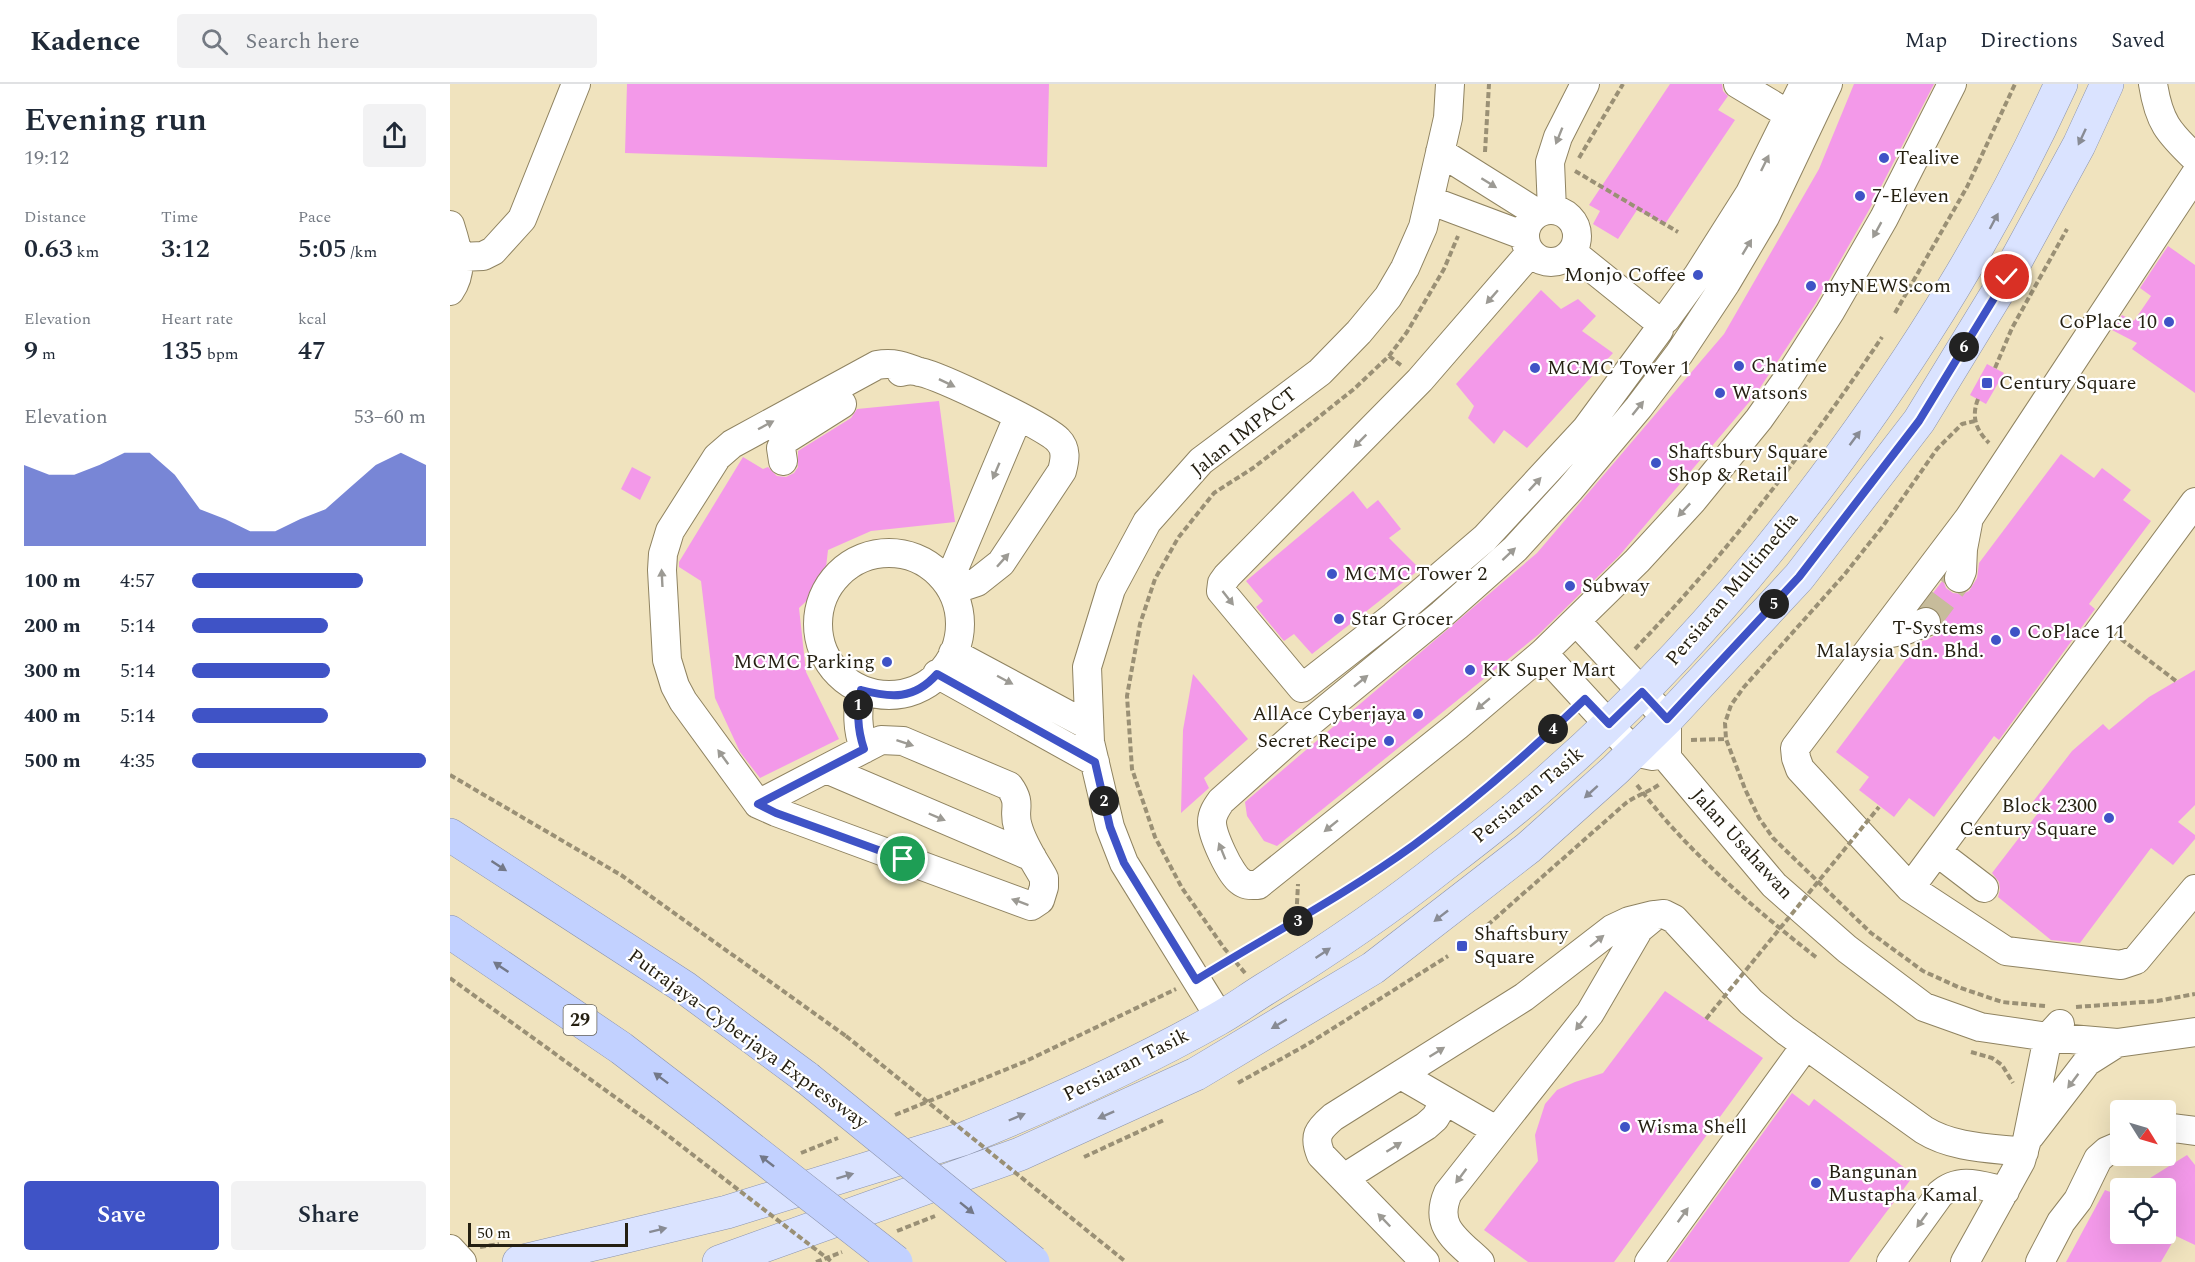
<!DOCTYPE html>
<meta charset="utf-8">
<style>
:root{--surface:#fff;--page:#f2f2f3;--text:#1f2937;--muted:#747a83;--line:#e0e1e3;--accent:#3f53c6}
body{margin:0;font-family:Spectral,serif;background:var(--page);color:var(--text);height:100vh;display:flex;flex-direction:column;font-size:22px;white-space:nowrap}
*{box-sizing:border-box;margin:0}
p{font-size:20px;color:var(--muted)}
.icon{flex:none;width:33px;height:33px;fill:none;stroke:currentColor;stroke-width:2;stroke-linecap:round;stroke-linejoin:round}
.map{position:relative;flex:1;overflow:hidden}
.drawer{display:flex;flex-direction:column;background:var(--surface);width:450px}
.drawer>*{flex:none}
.needle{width:39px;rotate:127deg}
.tools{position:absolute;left:1660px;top:1016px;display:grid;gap:12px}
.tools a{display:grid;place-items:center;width:66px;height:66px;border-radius:6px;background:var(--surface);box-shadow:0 6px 24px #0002;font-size:30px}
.scale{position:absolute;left:18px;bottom:15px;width:160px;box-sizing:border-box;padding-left:6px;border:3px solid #241f11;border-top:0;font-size:16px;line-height:21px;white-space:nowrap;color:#241f11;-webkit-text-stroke:4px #fff;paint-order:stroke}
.pin{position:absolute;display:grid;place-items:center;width:51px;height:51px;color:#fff;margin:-26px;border:3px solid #fff;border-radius:50%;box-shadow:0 2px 6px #0007}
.km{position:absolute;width:30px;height:30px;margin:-15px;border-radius:50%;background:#222;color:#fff;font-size:16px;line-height:30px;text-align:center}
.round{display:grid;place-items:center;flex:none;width:63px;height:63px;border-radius:6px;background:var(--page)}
.summary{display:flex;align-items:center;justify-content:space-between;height:102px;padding:0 24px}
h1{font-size:33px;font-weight:600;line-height:45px}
.metrics{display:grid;grid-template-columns:repeat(3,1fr);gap:9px;height:102px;padding:6px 24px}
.metrics div{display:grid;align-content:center}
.metrics b{font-size:26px;font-weight:600}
.metrics small{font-size:16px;font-weight:400}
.metrics p{font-size:16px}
.chart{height:168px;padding:12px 24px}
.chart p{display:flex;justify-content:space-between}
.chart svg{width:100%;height:108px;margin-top:6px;fill:var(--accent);opacity:.7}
.button{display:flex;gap:12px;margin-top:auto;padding:12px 24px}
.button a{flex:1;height:69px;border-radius:6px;background:var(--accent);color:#fff;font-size:24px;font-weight:600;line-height:69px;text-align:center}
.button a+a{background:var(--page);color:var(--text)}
ul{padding:0 24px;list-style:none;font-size:20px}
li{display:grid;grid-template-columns:96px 72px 1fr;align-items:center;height:45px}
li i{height:15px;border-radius:8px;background:var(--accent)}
header{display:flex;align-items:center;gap:36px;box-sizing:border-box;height:84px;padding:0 30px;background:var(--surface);border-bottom:2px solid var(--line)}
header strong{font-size:28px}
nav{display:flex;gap:33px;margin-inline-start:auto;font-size:21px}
.search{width:420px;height:54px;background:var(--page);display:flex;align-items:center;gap:15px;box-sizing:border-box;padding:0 21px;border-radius:6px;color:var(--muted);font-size:22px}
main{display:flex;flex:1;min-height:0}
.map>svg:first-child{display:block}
.building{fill:#f399e9}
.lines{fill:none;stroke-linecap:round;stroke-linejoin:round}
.minor-tunnel{stroke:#c7bc9b;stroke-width:28;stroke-dasharray:28 14;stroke-linecap:butt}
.minor-casing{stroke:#8f8361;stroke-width:30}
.major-casing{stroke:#8b93ac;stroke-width:34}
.highway-casing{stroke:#8b93ac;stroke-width:34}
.path{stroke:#9a9075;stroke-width:4;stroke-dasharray:6 3;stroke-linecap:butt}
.minor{stroke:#fff;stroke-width:28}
.major{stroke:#dae3ff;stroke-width:33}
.highway{stroke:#c2d1ff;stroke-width:33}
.highway-bridge-casing{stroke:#8b93ac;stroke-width:34;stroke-linecap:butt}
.path-bridge{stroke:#9a9075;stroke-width:4;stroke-dasharray:6 3;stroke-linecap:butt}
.highway-bridge{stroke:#c2d1ff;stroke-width:33}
.oneway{fill:#9c9a94}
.oneway2{fill:#888b94}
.oneway3{fill:#737888}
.route-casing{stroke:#fff;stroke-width:12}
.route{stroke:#3f53c6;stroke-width:8}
.poi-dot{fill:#3f53c6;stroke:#fff;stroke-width:2}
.labels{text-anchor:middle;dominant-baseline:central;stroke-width:4.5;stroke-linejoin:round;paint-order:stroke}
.shield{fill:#fff;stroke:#666258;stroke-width:1.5}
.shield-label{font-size:18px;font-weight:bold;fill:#241f11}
.poi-label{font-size:20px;fill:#241f11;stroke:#fff;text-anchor:start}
.street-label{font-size:20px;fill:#241f11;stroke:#fff}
</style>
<header>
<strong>Kadence</strong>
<div class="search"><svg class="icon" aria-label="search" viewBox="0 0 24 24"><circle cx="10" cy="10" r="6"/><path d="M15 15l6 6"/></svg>Search here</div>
<nav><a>Map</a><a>Directions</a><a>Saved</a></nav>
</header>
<main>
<section class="drawer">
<div class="summary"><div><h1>Evening run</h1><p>19:12</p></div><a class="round"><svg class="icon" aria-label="share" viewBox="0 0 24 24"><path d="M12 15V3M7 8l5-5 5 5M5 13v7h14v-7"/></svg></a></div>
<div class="metrics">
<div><p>Distance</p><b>0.63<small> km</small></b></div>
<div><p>Time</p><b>3:12</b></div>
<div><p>Pace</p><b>5:05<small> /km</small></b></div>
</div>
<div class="metrics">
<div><p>Elevation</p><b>9<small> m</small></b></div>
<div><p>Heart rate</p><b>135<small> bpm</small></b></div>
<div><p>kcal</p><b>47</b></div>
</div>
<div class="chart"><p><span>Elevation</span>53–60 m</p>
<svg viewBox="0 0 160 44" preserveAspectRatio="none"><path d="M0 44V11L10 15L20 15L30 11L40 6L50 6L60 15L70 29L80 33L90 38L100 38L110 33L120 29L130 20L140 11L150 6L160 11V44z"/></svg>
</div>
<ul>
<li><b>100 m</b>4:57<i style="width:73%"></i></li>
<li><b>200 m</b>5:14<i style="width:58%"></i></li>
<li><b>300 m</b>5:14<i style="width:59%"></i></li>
<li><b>400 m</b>5:14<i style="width:58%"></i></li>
<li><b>500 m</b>4:35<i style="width:100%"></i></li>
</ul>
<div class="button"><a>Save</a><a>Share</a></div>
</section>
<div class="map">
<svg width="1745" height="1178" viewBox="0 0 1745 1178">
<rect width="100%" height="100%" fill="#f0e3be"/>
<path class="building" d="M177,0h422l-2,83 -422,-14z
M1220,0h52l1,7 5,5 -10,14 17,10 -70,104 -28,-14 -19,29 -25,-15 7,-13 -11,-6z
M1404,0h80l-65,126 -53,93 -60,91 -137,162 -81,79 -261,211 -13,-5 -17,-25 -2,-14 292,-249 187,-219 95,-165z
M1718,162l27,19v128l-63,-44 5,-6 -25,-13 10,-15 12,6 17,-25 -11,-8z
M1091,206l20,19 17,-10 18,17 -14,15 31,22 -86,95 -23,-18 -10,14 -26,-26 6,-12 -18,-22z
M1537,280l17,9 -18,31 -16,-9z
M489,317l16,121 -84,9 -43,19 -3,26 -7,14 -19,18 7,64 33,67 -79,39 -20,-26 -25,-54 -14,-117 -22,-14v-5l64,-105 20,12 5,-2 9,9 9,1 8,-4 4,-6v-16l53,-33 6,-9z
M1611,370l33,24 8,-10 29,22 -8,10 28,21 -62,83 6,5 -96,131 -5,-4 -60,81 -25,-19 -15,19 -35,-27 10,-13 -33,-25 82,-109 14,-6 7,-5 3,-8 -1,-9 -5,-6 -7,-3h-6l20,-26 3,8 7,5 9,1 7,-3 8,-13 2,-15z
M182,383l19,10 -11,23 -19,-11z
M903,407l14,18 11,-9 23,29 -12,9 31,31 -108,85 -18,-20 -10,7 -28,-34 7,-6 -17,-20z
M1745,586v135l-17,17 17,13v4l-22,26 -22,-17 -71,95 -29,-3 -53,-43 2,-7 -1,-8 -7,-9 46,-60 -9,-6 43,-56 31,-27 6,6 40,-33z
M743,590l55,65 -44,39 5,10 -28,25 2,-83z
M1215,907l98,67 -149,204h-86l-44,-32 54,-69 -3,-26 10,-31 12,-14 18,-8 28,-9z
M1342,1009l17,13 5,-7 100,76 -65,87h-180z
M1737,1071l8,10v80l-19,-9 -15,26h-95l39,-72 16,6v37h48l-3,-1v-44h-32z"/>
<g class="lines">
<path class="minor-tunnel" d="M1476,538l33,-44"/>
<g class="minor-casing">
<path id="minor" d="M1288,0l50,30
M1378,0l-63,133 -39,66 -47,71 -40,53 -69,82 -55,60 -73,65 -139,114 -82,73c-5,7 -9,13 -9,21 0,13 18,52 28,59 6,5 11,4 18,4l199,-159 86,-73 94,-92 56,-61 66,-81 29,-41 42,-66 54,-94 68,-134
M1703,0c6,38 15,48 42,74
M990,68l97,61
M1745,91l-226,343 -174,230 1,10 4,11 110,119 96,63 115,14 15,-5 59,-71
M979,116l96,36
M1075 152a26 26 0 1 1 52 0a26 26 0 1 1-52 0Z
M1102,126l-2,-48 8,-25 27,-53
M0,141c7,22 15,45 0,66
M1122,168l82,66
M1080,169l-110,127 -193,196 -5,7 -1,8 81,97 92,-72 91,-78 101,-109 73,-99
M10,173l23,-1 10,-5 29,-32 54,-135
M1216,235l32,-44 52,-82 54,-109
M451,288c6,-2 12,-2 19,0 20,4 125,54 138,68 9,9 7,20 4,31l-61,92 -24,19 -24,8
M333,377l-2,-13 4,-8 57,-36
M368 540a71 71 0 1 1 142 0a71 71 0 1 1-142 0Z
M1509,494l3,-7 1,-22 5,-26
M498,499l70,-166
M1126,537l91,98v39l107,127 73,64 77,58 56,20 68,10 69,6 78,-11
M1431,551l25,-5 20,-8
M503,569l136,73
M1093,569l91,99 19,4
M487,590l158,88
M411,606c-4,22 -4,38 3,59
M376,685l206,88
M308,720l123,-64 22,1 106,45c14,19 3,23 9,41 5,18 17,35 26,51v9l-4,13 -9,6 -255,-94 -18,-8 -75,-103 -8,-15 -8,-26 -5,-90 1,-16 7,-23 47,-74 15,-13 145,-79c16,-3 28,1 42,7
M1487,768l47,36
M1460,804l285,-386
M770,934l-96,-155 -14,-36 -20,-85 -3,-75 24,-78 36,-67 54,-61 119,-89 39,-40 29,-35 17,-29 18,-41 25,-109 2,-34
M951,991l95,55
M1716,1047l7,-3 22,3
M1580,1052l57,-74 30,-19
M894,1094l82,-52 9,-8 10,-17
M0,1165l12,13
M975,1178l-104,-107c-8,-19 -3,-25 12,-38l191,-120 88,-68 17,-8 24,-6
M1030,1178c-23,-22 -47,-35 -32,-69l142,-180 49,-84 17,-14 8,-1 10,5 77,83 35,29 138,99c29,18 66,18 100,22
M1199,1178l157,-217
M1441,1178l49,-68c20,-18 42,-8 65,-3
M1515,1178l56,-101 6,-21 21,-103 12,-13
M1590,1178l21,-40 17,-22 20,-41 9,-8 14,-6"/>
</g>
<g class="major-casing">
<path id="major" d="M69,1178l208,-50 236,-73c87,-35 173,-74 255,-120 16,-9 31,-20 47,-30 62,-38 122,-79 180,-125 37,-28 74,-57 109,-89 101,-89 189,-188 269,-295 95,-127 172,-252 238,-396
M269,1178l301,-108 176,-80 177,-106 155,-120 87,-78 52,-51 132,-142 120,-156 88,-144 72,-132 28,-61"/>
</g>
<g class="highway-casing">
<path id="highway" d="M0,751l234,152 123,91
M0,848l171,116 86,66"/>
</g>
<path class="path" d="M1035,68l4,-68
M1129,74l44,-74
M1125,87l103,61
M1445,229l72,-126 48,-103
M939,272l13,10
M1545,284l17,-40 55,-99
M1528,315c-7,18 -2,31 11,44
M1525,337l-13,3 -25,25 -54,77 -39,49 -100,112 -13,18 -6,18 1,16 19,50 14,29 14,20 98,95 52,38 35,16 44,15 43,4
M1671,555l55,42
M1185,565c92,-96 173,-201 247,-312
M1241,656l35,-1
M0,691l171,100 225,161
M1187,701c50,66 115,122 180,173
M846,838l2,-38
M1024,853l152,-134c11,-8 23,-11 34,-19
M767,883c26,-16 53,-29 79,-45 98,-59 189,-127 272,-207
M795,889l-21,-25 -42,-60 -27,-51 -23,-68 -5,-73 13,-72 15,-45 23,-41 36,-45 39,-25 52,-40 49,-39 35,-33 18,-24 37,-63 14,-33
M0,894l212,153
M1626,923l81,-6 38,-7
M1521,968l21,6 10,7 11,18
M788,999l70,-39 140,-88
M445,1031l129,-53 152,-73
M351,1069l37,-15
M634,1073l80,-37
M447,1147l38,-15
M30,1163l19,-3
M366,1178l26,-10"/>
<use href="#minor" class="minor"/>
<use href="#major" class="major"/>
<use href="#highway" class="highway"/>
<g class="highway-bridge-casing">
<path id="highway-bridge" d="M357,994l226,184
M257,1030l189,148"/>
</g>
<path class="path-bridge" d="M1256,935l173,-212
M396,952l280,226
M212,1047l170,131"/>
<use href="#highway-bridge" class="highway-bridge"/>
</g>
<defs><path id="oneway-solid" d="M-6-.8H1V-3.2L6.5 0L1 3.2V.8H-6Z" transform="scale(1.5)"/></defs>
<g class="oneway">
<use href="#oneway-solid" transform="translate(1109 52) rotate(112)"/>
<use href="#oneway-solid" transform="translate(1315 79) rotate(-64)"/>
<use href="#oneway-solid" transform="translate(1039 99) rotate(32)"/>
<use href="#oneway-solid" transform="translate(1427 146) rotate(119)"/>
<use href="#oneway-solid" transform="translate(1297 163) rotate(-59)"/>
<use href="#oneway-solid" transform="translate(1042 213) rotate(131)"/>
<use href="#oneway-solid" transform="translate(497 299) rotate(26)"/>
<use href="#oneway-solid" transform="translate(1188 324) rotate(-51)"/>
<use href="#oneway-solid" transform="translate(316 341) rotate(-28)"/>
<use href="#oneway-solid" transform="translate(910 357) rotate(135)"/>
<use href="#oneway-solid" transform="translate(546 387) rotate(113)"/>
<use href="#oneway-solid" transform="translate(1085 400) rotate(-47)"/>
<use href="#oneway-solid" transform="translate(1234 426) rotate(133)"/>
<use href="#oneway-solid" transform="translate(1059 470) rotate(-43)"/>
<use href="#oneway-solid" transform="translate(553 476) rotate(-48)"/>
<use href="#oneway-solid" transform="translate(212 494) rotate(-93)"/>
<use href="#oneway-solid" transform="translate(778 514) rotate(52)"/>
<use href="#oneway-solid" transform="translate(555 596) rotate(28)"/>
<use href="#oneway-solid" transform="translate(911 597) rotate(-39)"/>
<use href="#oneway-solid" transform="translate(1033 620) rotate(140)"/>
<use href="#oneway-solid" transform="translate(455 659) rotate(18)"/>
<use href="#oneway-solid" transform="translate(273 673) rotate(-126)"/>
<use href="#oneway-solid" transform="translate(487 733) rotate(23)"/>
<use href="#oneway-solid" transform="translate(881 742) rotate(141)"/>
<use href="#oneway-solid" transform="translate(772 767) rotate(-112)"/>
<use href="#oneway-solid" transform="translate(570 818) rotate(-160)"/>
<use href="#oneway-solid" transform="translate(1147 857) rotate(-39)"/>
<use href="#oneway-solid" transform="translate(1131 939) rotate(128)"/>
<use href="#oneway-solid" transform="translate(987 968) rotate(-32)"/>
<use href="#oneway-solid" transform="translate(1623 997) rotate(127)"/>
<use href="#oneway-solid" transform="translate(944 1063) rotate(-32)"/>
<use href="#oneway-solid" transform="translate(1011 1092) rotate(127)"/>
<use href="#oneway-solid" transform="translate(1233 1131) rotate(-54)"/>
<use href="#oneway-solid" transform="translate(934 1136) rotate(-134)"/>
<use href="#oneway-solid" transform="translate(1472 1136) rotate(126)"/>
</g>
<g class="oneway2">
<use href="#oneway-solid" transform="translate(1632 53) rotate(115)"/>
<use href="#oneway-solid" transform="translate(1544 137) rotate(-62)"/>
<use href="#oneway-solid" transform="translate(1405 354) rotate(-53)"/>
<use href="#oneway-solid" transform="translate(1141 708) rotate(138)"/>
<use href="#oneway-solid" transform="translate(991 832) rotate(142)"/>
<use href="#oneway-solid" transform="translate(873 869) rotate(-34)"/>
<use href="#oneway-solid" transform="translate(829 940) rotate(149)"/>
<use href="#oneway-solid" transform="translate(656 1031) rotate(156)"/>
<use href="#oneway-solid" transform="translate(567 1033) rotate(-23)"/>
<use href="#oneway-solid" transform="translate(395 1092) rotate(-17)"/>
<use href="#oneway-solid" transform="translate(208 1146) rotate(-14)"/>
</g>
<g class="oneway3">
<use href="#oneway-solid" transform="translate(49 782) rotate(33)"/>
<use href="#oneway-solid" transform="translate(51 883) rotate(-146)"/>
<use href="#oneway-solid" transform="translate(211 994) rotate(-143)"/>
<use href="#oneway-solid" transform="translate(317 1077) rotate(-142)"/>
<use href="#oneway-solid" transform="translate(517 1124) rotate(39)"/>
</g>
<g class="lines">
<g class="route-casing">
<path id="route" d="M453,775l-127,-46 -18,-9 106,-55c-7,-21 -7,-37 -3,-59 30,8 53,10 76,-16l158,88 15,65 14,36 72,117c73,-45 149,-85 218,-135 61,-45 117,-94 171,-146l24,25 33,-32 25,27 132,-142 120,-156 88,-144"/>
</g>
<use href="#route" class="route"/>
</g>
<g class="poi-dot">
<circle cx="1434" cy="74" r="6"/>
<circle cx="1410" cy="112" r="6"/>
<circle cx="1248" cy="191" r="6"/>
<circle cx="1361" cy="202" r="6"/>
<circle cx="1719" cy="238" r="6"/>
<circle cx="1289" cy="282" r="6"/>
<circle cx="1085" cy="284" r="6"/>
<rect x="1531" y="293" width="12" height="12" rx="3"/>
<circle cx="1270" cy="309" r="6"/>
<circle cx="1206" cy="379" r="6"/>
<circle cx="882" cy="490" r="6"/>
<circle cx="1120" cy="502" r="6"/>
<circle cx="889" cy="535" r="6"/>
<circle cx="1565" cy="548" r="6"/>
<circle cx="1546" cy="556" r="6"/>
<circle cx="437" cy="578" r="6"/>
<circle cx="1020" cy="586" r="6"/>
<circle cx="968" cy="630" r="6"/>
<circle cx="939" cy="657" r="6"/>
<circle cx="1659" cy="734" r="6"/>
<rect x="1006" y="856" width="12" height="12" rx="3"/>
<circle cx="1175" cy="1043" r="6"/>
<circle cx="1366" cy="1099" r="6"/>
</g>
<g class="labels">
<rect class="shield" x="113.5" y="921" width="33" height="30" rx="4.5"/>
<g class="shield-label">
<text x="130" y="936">29</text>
</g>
<g class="poi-label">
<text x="1446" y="74">Tealive</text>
<text x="1422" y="112">7-Eleven</text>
<text x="1236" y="191" text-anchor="end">Monjo Coffee</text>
<text x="1373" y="202">myNEWS.com</text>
<text x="1707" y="238" text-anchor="end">CoPlace 10</text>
<text x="1301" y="282">Chatime</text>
<text x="1097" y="284">MCMC Tower 1</text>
<text x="1549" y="299">Century Square</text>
<text x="1282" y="309">Watsons</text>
<text x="1218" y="368">Shaftsbury Square<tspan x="1218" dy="23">Shop &amp; Retail</tspan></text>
<text x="894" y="490">MCMC Tower 2</text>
<text x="1132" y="502">Subway</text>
<text x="901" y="535">Star Grocer</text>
<text x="1534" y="544" text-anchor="end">T-Systems<tspan x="1534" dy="23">Malaysia Sdn. Bhd.</tspan></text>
<text x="1577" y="548">CoPlace 11</text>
<text x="425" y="578" text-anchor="end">MCMC Parking</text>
<text x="1032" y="586">KK Super Mart</text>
<text x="956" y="630" text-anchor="end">AllAce Cyberjaya</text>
<text x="927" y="657" text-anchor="end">Secret Recipe</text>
<text x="1647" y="722" text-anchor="end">Block 2300<tspan x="1647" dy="23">Century Square</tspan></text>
<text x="1024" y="850">Shaftsbury<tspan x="1024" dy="23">Square</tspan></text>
<text x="1187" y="1043">Wisma Shell</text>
<text x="1378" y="1088">Bangunan<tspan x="1378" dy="23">Mustapha Kamal</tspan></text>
</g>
<g class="street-label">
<text transform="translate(794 348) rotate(-39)">Jalan IMPACT</text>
<text transform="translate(1282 505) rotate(-50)">Persiaran Multimedia</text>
<text transform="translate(1078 711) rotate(-40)">Persiaran Tasik</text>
<text transform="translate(1292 760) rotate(48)">Jalan Usahawan</text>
<text transform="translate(298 955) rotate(36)">Putrajaya–Cyberjaya Expressway</text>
<text transform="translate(676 981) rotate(-27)">Persiaran Tasik</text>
</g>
</g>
</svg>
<div class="tools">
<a><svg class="needle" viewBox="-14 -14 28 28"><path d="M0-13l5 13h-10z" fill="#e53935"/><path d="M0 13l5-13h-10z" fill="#747a83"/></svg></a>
<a><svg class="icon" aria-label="locate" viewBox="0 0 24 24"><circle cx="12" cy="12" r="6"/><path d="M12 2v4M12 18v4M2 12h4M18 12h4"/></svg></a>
</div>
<div class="scale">50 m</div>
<div class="pin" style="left:453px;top:775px;background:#1e9e55"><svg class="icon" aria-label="arrive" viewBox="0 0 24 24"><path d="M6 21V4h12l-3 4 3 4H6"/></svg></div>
<div class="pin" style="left:1557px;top:193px;background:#d93025"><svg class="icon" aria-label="check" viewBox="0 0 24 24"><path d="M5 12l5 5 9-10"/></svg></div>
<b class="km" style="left:408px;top:621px">1</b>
<b class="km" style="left:654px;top:717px">2</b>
<b class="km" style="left:848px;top:837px">3</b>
<b class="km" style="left:1103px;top:645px">4</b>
<b class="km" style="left:1324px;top:520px">5</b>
<b class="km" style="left:1514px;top:263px">6</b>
</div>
</main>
